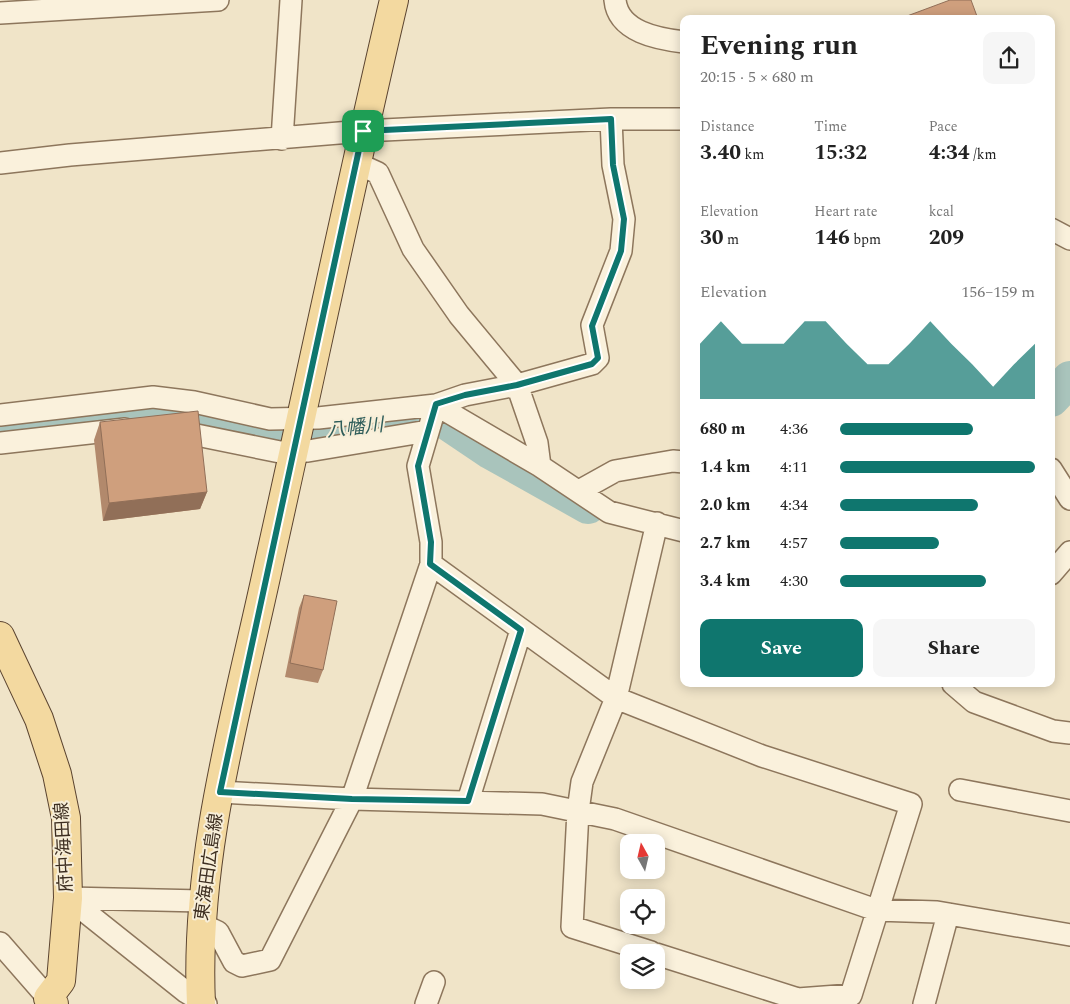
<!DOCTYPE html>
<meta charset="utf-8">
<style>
:root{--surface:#fff;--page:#f6f6f6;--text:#222;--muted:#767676;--accent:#0f766e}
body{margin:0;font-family:Spectral,"Noto Sans JP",serif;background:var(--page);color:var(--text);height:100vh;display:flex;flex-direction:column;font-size:19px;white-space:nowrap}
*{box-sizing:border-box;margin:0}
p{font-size:16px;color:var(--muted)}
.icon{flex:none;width:28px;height:28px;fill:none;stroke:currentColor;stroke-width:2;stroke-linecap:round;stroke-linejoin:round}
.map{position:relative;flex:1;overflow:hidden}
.panel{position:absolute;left:680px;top:15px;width:375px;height:672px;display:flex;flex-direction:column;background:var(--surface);border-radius:10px;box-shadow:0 2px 12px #0003}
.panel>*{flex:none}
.needle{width:32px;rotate:352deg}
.tools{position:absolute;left:620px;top:834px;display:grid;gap:10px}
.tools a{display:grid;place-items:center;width:45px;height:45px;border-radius:10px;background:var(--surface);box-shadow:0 2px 12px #0003;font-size:25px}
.pin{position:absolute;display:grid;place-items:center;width:42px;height:42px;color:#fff;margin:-21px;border-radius:10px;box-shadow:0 2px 8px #0006}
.round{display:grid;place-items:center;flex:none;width:52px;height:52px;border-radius:10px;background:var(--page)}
.headline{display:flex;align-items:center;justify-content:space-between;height:85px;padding:0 20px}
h1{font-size:28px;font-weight:700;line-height:38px}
.stats{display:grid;grid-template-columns:repeat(3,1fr);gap:8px;height:85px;padding:5px 20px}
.stats div{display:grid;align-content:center}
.stats b{font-size:21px;font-weight:700}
.stats small{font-size:14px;font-weight:400}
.stats p{font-size:14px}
.chart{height:140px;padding:10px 20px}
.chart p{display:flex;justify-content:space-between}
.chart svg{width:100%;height:90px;margin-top:5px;fill:var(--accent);opacity:.7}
.cta{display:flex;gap:10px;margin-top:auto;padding:10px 20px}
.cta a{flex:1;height:58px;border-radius:10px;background:var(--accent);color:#fff;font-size:20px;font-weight:700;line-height:58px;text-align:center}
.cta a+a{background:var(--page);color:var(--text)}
ul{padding:0 20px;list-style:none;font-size:16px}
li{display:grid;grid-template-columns:80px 60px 1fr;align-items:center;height:38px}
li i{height:12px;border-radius:6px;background:var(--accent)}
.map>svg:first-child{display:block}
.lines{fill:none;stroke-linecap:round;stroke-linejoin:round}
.river{stroke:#a9c4bc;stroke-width:36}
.minor-casing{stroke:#8d765c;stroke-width:24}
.major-casing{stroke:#5b4430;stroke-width:30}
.minor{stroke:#faf1dc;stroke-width:21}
.major{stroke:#f3d9a0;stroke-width:28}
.wall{fill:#b2896c}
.shaded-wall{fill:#916f58}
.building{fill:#cf9f7d;stroke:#916f58}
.route-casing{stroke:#fff;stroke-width:10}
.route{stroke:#0f766e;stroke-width:6}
.labels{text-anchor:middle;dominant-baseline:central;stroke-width:4;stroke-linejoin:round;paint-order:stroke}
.street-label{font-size:18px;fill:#3d2e20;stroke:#f7eed8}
.water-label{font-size:19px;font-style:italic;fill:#2f5d5a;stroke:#f7eed8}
</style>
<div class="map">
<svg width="1070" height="1004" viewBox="0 0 1070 1004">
<rect width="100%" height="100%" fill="#f0e4c8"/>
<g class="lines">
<path class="river" d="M1051,399l19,-20
M0,429l151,-19 27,1 89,23 20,2 74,-6 80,-12 49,33 98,55"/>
<g class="minor-casing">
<path id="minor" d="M615,0c3,32 43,39 69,42
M0,13l218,-13
M282,139l9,-139
M0,163l70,-8 293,-24 248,-12h73
M356,163l22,10 35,76 46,66 58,70 20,58 3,23
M1051,229l19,10
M0,415l153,-18 41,5 76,17 48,-1 118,-13 104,61 69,46 75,19
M172,430l108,22 28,-1 120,-20
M0,443l125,-14
M1051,469l19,30
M579,491l36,-20 58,-10 11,1
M431,564l185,134 146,58 149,48 -60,191 -53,4 -142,-45
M1051,574l19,-22
M953,684l21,18 79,29 17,2
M960,790l110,21
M220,792l132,7 190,5 73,15 261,91 61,2 133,23
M468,801l53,-171
M202,901l-134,-3 118,94 20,12
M201,924l17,8 16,30 8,4 28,-6 82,-161 79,-235v-22l-13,-76 18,-61 29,-10 52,-10 75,-21 6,-6 -6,-33 29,-74 3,-32 -11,-54 -2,-46
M0,943l48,55
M651,952l-79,-25 6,-116 4,-29 34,-84 41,-175
M426,1004l8,-22
M924,1004l24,-90"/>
</g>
<g class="major-casing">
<path id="major" d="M0,636l39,83 18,55 9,44 2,80 -7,83 -13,17 6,6
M201,1004c-7,-149 37,-296 68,-441 42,-188 81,-376 125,-563"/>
</g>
<use href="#minor" class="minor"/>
<use href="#major" class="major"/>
</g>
<path class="wall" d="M100,422l107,70 -7,17 -97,12 -9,-81z
M304,595l19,75 -5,13 -33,-6 14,-69z"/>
<path class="shaded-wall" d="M207,492l-7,17 -97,12 6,-18z"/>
<path class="building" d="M950,0h21l7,19h-79z
M198,411l9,81 -98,11 -9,-81z
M304,595l33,6 -14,69 -33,-7z"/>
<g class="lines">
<g class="route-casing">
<path id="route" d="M611,119l2,46 11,54 -3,32 -29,75 6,32 -6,6 -75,21 -52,10 -29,9 -18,62 13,76 -1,22 91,66 -53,171 -116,-2 -132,-7 143,-661z"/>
</g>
<use href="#route" class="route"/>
</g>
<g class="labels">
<g class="street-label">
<text transform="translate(64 847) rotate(-93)">府中海田線</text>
<text transform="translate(209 867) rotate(-82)">東海田広島線</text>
</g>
<g class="water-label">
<text transform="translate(355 428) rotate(-6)">八幡川</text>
</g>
</g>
</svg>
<div class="tools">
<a><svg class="needle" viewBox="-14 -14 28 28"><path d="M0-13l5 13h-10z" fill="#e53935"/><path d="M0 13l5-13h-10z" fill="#767676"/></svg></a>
<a><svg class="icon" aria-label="locate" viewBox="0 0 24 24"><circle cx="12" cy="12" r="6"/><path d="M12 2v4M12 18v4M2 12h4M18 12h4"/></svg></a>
<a><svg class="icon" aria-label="layers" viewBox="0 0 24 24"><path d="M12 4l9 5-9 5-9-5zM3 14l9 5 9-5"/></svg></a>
</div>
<div class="pin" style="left:363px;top:131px;background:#1e9e55"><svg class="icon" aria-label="arrive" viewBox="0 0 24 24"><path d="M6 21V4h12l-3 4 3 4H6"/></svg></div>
<section class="panel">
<div class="headline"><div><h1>Evening run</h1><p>20:15 · 5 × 680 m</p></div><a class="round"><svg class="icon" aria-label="share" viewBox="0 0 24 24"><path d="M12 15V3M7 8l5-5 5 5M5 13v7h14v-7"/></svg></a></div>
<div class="stats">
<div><p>Distance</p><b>3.40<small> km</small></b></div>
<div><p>Time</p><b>15:32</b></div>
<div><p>Pace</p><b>4:34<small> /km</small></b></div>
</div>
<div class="stats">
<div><p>Elevation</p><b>30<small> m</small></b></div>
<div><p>Heart rate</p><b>146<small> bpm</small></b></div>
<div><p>kcal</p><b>209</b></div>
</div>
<div class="chart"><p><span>Elevation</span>156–159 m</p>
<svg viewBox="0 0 160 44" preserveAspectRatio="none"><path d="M0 44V17L10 6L20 17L30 17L40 17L50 6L60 6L70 17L80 27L90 27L100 17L110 6L120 17L130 27L140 38L150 27L160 17V44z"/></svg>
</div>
<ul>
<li><b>680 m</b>4:36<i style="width:68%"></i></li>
<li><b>1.4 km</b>4:11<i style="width:100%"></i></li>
<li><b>2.0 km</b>4:34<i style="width:71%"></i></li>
<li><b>2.7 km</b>4:57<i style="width:51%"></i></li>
<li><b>3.4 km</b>4:30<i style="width:75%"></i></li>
</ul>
<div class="cta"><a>Save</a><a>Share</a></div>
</section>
</div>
